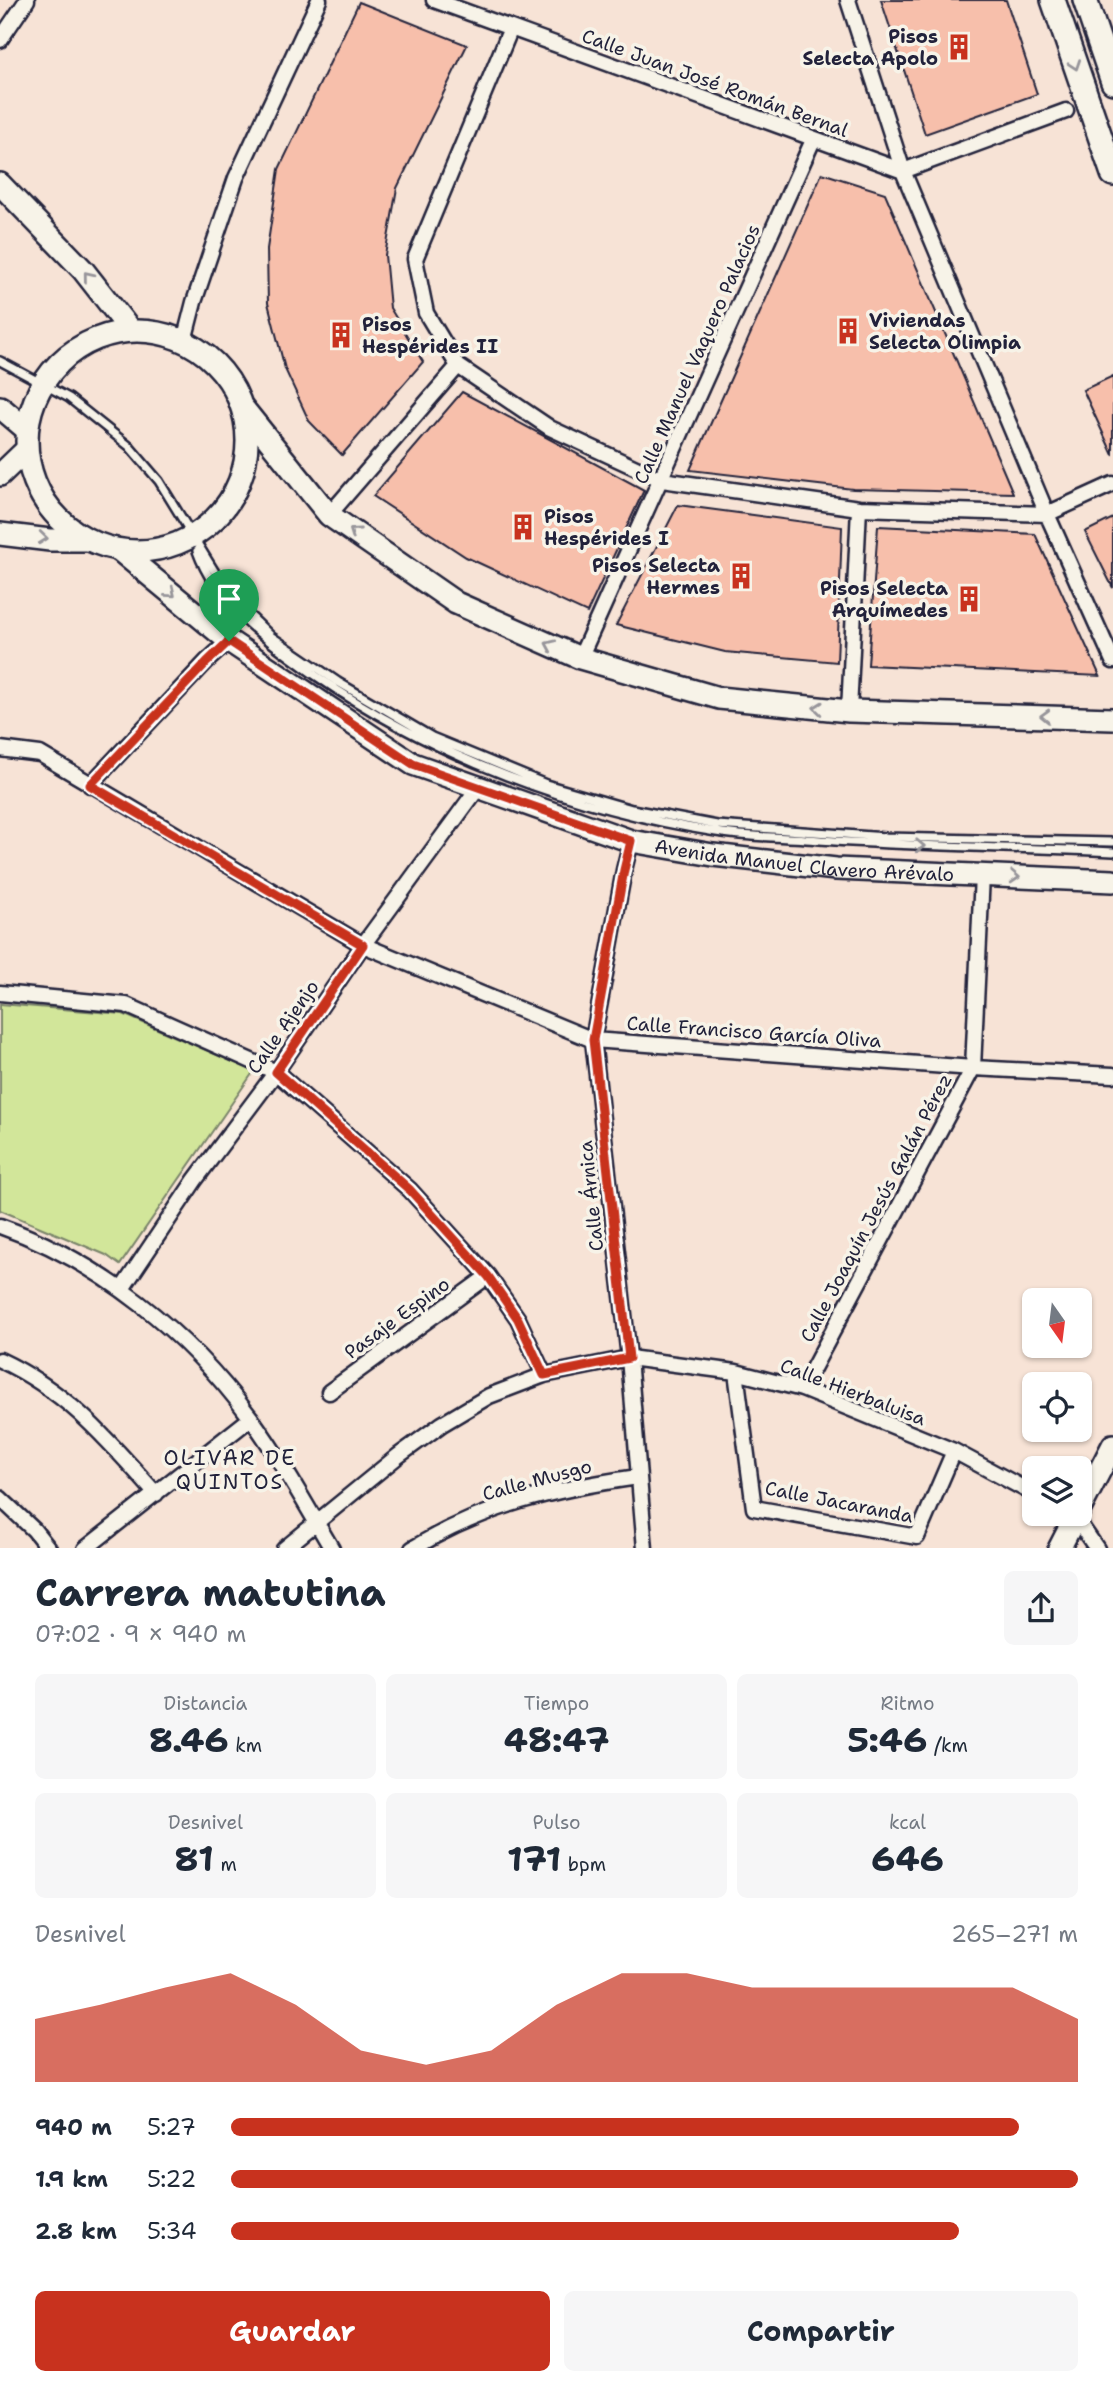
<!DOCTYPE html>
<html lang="es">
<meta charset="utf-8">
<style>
:root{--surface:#fff;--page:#f6f6f7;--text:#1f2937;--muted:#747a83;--accent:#c8321e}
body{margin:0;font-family:"Shantell Sans",sans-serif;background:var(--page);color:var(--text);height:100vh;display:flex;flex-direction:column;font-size:26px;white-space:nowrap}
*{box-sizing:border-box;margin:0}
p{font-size:23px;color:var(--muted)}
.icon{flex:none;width:38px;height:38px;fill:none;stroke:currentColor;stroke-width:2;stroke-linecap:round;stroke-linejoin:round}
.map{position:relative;height:1548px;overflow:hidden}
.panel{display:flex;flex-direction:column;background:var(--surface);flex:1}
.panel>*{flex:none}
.needle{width:46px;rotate:166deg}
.controls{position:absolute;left:1022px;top:1288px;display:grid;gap:14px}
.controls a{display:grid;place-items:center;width:70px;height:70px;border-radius:10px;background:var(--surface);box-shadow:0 2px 5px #0004;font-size:35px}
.pin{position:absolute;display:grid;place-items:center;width:60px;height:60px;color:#fff;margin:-72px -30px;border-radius:50% 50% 50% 0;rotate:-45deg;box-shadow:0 0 7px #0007}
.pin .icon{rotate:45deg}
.round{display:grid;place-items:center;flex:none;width:74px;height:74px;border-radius:10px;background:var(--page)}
.summary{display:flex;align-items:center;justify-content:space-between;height:119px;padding:0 35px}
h1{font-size:38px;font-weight:700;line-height:52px}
.stats{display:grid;grid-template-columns:repeat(3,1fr);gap:10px;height:119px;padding:7px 35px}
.stats div{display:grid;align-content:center;border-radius:10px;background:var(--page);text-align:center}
.stats b{font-size:35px;font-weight:700}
.stats small{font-size:19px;font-weight:400}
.stats p{font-size:19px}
.chart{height:196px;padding:14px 35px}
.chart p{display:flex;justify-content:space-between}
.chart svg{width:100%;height:126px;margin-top:7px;fill:var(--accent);opacity:.7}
.button{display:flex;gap:14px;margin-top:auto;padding:14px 35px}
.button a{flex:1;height:80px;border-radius:10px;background:var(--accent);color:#fff;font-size:28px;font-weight:700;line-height:80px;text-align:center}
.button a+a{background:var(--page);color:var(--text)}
ul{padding:0 35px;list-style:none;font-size:23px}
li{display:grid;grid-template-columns:112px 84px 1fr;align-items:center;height:52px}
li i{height:18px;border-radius:9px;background:var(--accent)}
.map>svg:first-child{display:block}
.green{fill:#d2e69a;stroke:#7a846a;stroke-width:2}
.building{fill:#f7bfab;stroke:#22223b;stroke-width:2}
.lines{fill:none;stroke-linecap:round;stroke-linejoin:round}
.lane-casing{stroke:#22223b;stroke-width:12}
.street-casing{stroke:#22223b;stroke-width:19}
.secondary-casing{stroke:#22223b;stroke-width:26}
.primary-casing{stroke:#22223b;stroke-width:28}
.lane{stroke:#f7f3e8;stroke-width:7}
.street{stroke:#f7f3e8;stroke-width:14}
.secondary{stroke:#f7f3e8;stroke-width:21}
.primary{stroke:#f7f3e8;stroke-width:23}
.oneway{stroke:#97959a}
.route-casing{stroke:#fff;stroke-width:14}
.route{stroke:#c8321e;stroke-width:9}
.labels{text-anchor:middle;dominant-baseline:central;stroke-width:7;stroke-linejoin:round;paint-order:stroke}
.poi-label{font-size:19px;font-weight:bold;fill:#22223b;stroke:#f7f3e8;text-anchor:end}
.street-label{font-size:19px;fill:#22223b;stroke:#f7f3e8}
.neighbourhood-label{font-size:21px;letter-spacing:2px;fill:#22223b;stroke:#f7f3e8}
</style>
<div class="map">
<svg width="1113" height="1549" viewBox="0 0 1113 1549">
<rect width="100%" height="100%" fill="#f7e3d6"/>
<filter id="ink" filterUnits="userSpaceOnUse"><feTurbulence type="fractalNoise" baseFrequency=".0143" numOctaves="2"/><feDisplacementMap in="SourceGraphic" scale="14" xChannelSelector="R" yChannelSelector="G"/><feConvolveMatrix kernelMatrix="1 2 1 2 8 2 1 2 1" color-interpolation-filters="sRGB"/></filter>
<g filter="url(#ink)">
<path class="green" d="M0,1004l123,10 131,57 -134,194 -14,-10 -106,-45z"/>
<path class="building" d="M881,0h125l31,94 -112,40z
M359,2l108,43 -70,143 -12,67 5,53 33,54 -81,93 -33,-34 -24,-52 -17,-66 -1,-54 12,-80z
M822,173l63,20 128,300 -160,-4 -163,-19z
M1113,376v79l-30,-65z
M462,392l182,98 -57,123 -121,-56 -93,-61z
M678,505l164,22 -5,135 -112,-10 -109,-27z
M1113,518v70l-28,-56z
M878,526l157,8 65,142 -232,-11z"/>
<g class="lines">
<g class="lane-casing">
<path id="lane" d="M0,361l69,37 60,48 30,35 70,114 43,42 66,45 94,55 114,47 86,25 85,16 169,12 227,5
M197,551c20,56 72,91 118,124 118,82 260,135 401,157 30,5 60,5 90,7 102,8 205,8 307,13"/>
</g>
<g class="street-casing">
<path id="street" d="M434,0l469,171 163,-60
M848,0l55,171 144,343 66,147
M511,28l-96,231 11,54 32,53 92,62 112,52 197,28 188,6 66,-30
M0,40l27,-40
M184,341l10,-39 42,-124 83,-178
M329,515l129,-149
M580,658l233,-518
M849,711l10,-203
M0,749l40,5 323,191 230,95 380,28 140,7
M90,785l117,-124 22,-20
M631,841l-7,29 -31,170 36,318 16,191
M0,993l126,12 150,67 134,118 78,86 30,43 26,56
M0,1226c100,35 188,107 250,191 30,41 56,88 82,132
M122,1289l73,-109 81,-108 87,-127 115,-157
M0,1360c68,32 107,79 156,134
M736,1372l18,136 163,29 37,-86
M802,1389l171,-321 9,-193
M329,1392l159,-116
M0,1498l34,32 15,19
M1070,1514l5,3 22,32
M85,1549l166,-131
M284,1549l114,-93 44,-32 47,-28 55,-21 85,-17 107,14 66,17 152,62 80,43
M412,1549c73,-44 142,-60 226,-72"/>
</g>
<g class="secondary-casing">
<g id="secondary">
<path d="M0,184l83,86 47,60"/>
<circle cx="137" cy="441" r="110"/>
<path d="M0,407l26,22"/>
<path d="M243,408l86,107 127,88 124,55 139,40 130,13 264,8"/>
<path d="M0,475l26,-25"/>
<path d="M0,534l50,6h37"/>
<path id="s1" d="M119,550l110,91 184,123 218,77 82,14 123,14 277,12"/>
<path d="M1080,1509l33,-64"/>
<path d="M1059,1549l18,-35"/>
</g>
</g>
<g class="primary-casing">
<path id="primary" d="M1053,0l60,174
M1085,0l28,82"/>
</g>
<use href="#lane" class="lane"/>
<use href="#street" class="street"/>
<use href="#secondary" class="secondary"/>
<use href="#primary" class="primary"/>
</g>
<defs><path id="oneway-chevron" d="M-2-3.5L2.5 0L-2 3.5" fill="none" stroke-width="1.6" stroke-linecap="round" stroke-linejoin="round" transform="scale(1.75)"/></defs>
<g class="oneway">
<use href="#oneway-chevron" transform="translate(1075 65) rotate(71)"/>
<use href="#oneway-chevron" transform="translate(88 276) rotate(-129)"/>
<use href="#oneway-chevron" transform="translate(354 532) rotate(-145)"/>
<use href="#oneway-chevron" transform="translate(43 538) rotate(6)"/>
<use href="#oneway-chevron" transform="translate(171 593) rotate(40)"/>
<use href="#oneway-chevron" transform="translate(550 645) rotate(-156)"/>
<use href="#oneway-chevron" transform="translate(818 708) rotate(-174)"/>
<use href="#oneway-chevron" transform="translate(1045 716) rotate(-178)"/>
<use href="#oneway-chevron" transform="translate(920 846) rotate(2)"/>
<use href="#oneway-chevron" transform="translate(1015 877) rotate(3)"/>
</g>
</g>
<g class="lines" filter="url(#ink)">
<g class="route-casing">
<path id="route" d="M229,641l184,123 218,77 -7,29 -31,170 36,318 -85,17 -26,-56 -30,-43 -78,-86 -134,-118 87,-127 -273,-160 117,-123z"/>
</g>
<use href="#route" class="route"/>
</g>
<defs>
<g id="building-bare" transform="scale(2.1)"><path d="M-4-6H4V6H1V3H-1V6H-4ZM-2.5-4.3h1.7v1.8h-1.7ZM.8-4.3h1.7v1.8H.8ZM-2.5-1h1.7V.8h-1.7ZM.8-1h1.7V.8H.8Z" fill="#c8321e" stroke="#f7f3e8" stroke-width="2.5" paint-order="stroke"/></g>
</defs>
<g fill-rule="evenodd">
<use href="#building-bare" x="959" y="47"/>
<use href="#building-bare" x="848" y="331"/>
<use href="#building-bare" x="341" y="335"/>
<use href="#building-bare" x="523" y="527"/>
<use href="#building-bare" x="741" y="576"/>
<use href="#building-bare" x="969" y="599"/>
</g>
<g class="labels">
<g class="poi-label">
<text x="938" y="36">Pisos<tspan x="938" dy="22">Selecta Apolo</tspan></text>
<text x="869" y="320" text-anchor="start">Viviendas<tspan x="869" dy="22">Selecta Olimpia</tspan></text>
<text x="362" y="324" text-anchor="start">Pisos<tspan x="362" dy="22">Hespérides II</tspan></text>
<text x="544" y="516" text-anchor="start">Pisos<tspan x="544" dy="22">Hespérides I</tspan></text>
<text x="720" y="565">Pisos Selecta<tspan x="720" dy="22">Hermes</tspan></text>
<text x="948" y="588">Pisos Selecta<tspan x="948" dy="22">Arquímedes</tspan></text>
</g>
<g class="street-label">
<text transform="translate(715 83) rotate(20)">Calle Juan José Román Bernal</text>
<text transform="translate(697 354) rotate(-66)">Calle Manuel Vaquero Palacios</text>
<text stroke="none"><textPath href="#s1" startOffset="770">Avenida Manuel Clavero Arévalo</textPath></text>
<text transform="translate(283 1027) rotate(-55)">Calle Ajenjo</text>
<text transform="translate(754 1032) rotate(4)">Calle Francisco García Oliva</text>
<text transform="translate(591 1196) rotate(-96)">Calle Árnica</text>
<text transform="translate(876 1208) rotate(-62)">Calle Joaquín Jesús Galán Pérez</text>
<text transform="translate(397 1318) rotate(-36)">Pasaje Espino</text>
<text transform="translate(853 1392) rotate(21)">Calle Hierbaluisa</text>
<text transform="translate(537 1480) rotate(-15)">Calle Musgo</text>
<text transform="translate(839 1502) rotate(11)">Calle Jacaranda</text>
</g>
<g class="neighbourhood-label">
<text x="230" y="1458">OLIVAR DE<tspan x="230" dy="24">QUINTOS</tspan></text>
</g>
</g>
</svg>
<div class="controls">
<a><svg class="needle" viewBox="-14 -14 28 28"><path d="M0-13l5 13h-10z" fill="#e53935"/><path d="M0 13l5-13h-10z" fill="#747a83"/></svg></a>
<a><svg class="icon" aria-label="locate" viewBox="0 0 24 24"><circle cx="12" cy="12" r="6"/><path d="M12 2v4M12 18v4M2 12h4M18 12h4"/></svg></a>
<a><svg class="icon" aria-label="layers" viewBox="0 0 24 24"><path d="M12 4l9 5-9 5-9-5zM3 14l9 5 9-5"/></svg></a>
</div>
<div class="pin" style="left:229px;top:641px;background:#1e9e55"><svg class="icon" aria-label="arrive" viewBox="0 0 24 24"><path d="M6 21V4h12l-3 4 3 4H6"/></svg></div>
</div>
<section class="panel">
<div class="summary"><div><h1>Carrera matutina</h1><p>07:02 · 9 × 940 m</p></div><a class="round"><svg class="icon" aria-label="share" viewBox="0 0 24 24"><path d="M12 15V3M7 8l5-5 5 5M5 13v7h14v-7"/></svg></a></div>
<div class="stats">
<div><p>Distancia</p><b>8.46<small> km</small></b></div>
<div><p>Tiempo</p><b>48:47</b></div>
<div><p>Ritmo</p><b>5:46<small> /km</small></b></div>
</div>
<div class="stats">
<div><p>Desnivel</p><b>81<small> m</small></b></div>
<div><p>Pulso</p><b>171<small> bpm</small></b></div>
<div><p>kcal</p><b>646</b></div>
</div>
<div class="chart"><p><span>Desnivel</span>265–271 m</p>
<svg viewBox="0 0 160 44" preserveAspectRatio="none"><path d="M0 44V22L10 17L20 11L30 6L40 17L50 33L60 38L70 33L80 17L90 6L100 6L110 11L120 11L130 11L140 11L150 11L160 22V44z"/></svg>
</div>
<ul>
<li><b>940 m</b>5:27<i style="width:93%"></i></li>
<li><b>1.9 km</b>5:22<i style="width:100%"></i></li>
<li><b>2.8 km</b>5:34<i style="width:86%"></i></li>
</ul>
<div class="button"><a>Guardar</a><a>Compartir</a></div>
</section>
